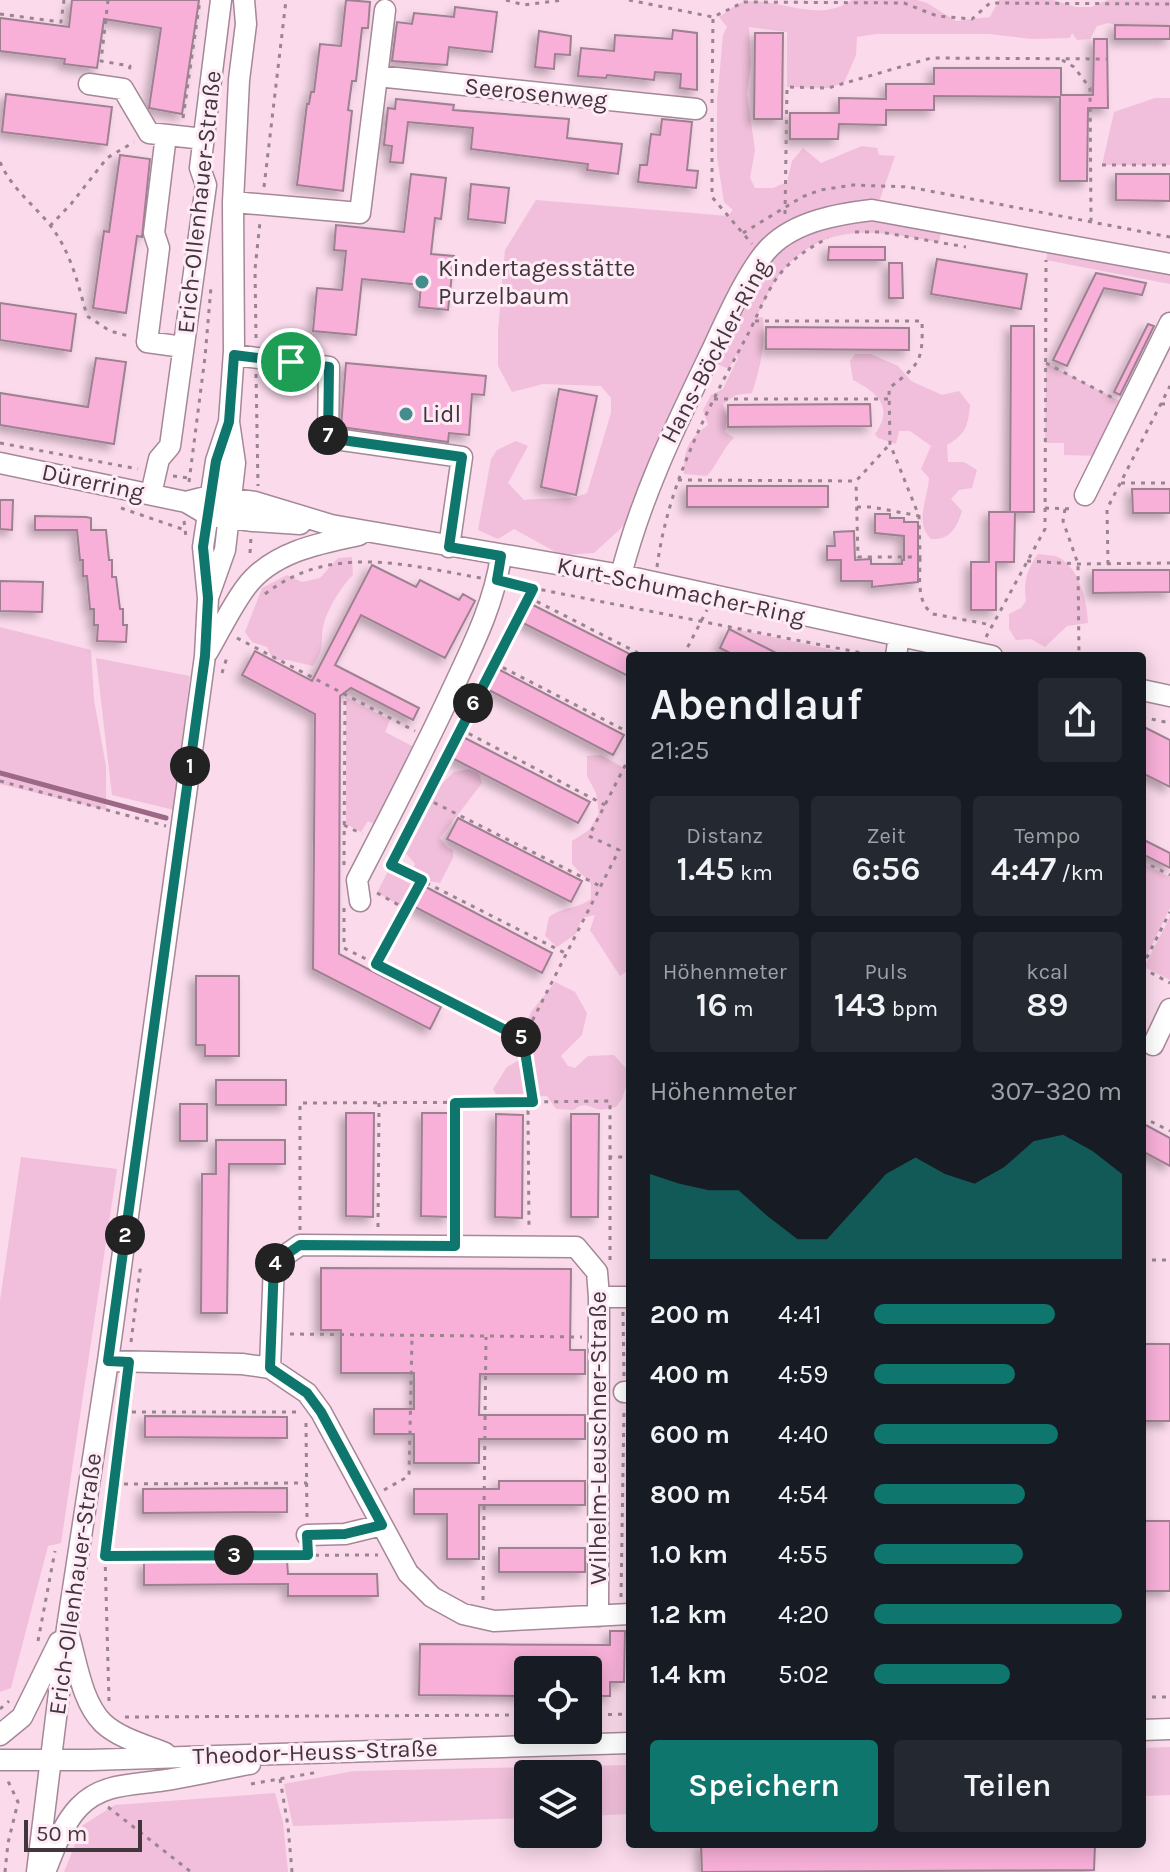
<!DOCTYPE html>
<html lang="de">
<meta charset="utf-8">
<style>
:root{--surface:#171b24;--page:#242831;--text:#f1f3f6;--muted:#9ea1a6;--accent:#0f766e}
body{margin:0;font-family:Karla,sans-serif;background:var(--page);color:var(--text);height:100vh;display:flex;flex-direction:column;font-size:30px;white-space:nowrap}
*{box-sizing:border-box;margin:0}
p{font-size:26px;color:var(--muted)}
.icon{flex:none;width:44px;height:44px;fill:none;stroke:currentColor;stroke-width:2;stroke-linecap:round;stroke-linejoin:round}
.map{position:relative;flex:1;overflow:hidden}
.panel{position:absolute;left:626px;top:652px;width:520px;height:1196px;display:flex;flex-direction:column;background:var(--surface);border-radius:8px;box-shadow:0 4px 20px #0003}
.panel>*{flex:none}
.controls{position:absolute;left:514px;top:1656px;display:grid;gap:16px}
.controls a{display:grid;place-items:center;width:88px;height:88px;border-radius:8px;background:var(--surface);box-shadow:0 4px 20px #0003;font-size:40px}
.scale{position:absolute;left:24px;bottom:20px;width:118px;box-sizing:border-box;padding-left:8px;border:4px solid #42363d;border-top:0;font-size:22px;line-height:28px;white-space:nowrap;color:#42363d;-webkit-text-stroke:6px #ffebf6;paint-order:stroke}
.pin{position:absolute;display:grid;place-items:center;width:68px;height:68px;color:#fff;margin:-34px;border:4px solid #fff;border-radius:50%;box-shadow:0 2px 8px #0007}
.km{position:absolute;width:40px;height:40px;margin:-20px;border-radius:50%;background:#222;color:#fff;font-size:22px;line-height:40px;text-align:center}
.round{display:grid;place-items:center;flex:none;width:84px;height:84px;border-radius:8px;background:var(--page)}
.head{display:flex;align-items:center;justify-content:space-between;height:136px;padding:0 24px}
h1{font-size:44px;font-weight:600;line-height:60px}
.stats{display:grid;grid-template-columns:repeat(3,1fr);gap:12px;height:136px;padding:8px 24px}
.stats div{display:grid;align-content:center;border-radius:8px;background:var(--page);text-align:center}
.stats b{font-size:34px;font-weight:600}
.stats small{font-size:22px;font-weight:400}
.stats p{font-size:22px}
.chart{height:224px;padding:16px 24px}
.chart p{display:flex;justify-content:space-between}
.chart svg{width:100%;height:144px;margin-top:8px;fill:var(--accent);opacity:.7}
.cta{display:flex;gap:16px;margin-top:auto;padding:16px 24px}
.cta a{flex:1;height:92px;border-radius:8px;background:var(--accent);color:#fff;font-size:32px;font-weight:600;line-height:92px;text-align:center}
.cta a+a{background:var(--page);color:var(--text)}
ul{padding:0 24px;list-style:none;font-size:26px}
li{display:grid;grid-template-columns:128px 96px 1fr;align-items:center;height:60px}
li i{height:20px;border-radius:10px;background:var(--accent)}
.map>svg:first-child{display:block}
.green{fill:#f1bfdb}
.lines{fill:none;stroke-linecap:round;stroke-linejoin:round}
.stream{stroke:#9b6885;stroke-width:5}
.building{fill:#f8b0d9;stroke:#9e8191;stroke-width:2;filter:url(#shadow)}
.minor-casing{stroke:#a58898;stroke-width:23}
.path{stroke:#99848f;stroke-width:3;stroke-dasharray:4 6;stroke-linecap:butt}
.minor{stroke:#fff;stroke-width:20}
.route-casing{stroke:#fff;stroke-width:16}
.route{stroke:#0f766e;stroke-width:10}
.poi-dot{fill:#458c8c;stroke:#ffebf6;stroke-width:3}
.labels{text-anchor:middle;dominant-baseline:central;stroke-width:6;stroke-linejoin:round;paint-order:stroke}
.street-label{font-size:24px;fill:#42363d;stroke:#ffebf6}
.poi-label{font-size:24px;fill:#42363d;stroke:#ffebf6;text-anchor:start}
</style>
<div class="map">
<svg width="1170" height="1872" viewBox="0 0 1170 1872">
<defs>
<filter id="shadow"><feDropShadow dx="-5" dy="5" stdDeviation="4" flood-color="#0004"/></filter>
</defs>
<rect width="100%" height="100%" fill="#fadaeb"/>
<path class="green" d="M852,0h65l10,3 29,18 34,-4 9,-17h54l23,7h15l17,-7h62v26l-55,-1 -6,-2 -12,3 -7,13 -13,1 -5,-7 -2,5 -38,1 -43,-5h-113l-19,3 -1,18 -12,28 -16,5 -41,-1v-55l-38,-5 2,37 -4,30 8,56 -5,28 5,10h18l14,-6 5,-21 11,-13 18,15 41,-17 15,2 2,7 16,1 -15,43 -59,9 -25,13 -123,186 -42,112 -37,34 -33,2 -47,-26 -16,10 -20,-9 13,-71 6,-9 19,-9 12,5 -20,37 16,17c23,-3 43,2 63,-7l24,-80v-15l-10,-12 -58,-2 -31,8 -14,-26v-35l7,-81 31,-50 192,16 5,-6 -9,-8 -7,-45v-55l6,-67 4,-8 -8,-10c8,-5 19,-15 28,-16 36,-1 73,22 105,-1z
M1155,98h15v67h-68l12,-53z
M838,214l105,9 -4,19c-61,-11 -115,-23 -159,32 -10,13 -17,30 -24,44l7,-1c3,26 -3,51 -11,76l-16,2 -13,9 4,13 -2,15 9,6c-12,11 -16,26 -27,38l-23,-2c0,-26 4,-34 24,-49l-5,-15 8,-15 12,-6 15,-31 -2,-3 -7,14 -22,-9 56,-105z
M1050,242l120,22v20l-124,-24z
M855,354h16l27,12 13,15 31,14 17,-4 11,14c-2,21 -4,29 -23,40l1,17h16l13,8 -5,18 -13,2 -8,9 11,12c-6,18 -12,29 -31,28 -17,-16 -3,-41 -2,-61l-8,-9 10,-23 -21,-15h-11l-3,13 -18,-6 -3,-4c20,-28 1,-42 -22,-54l-3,-19z
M1046,363l83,43 -25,50 -40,-1v-12h-19z
M1038,554c5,1 15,1 20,3 22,11 29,45 30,66l-21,3 -22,21 -14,-8 -15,1 -7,-11v-15l12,-6 5,-7c-3,-20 1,-31 12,-47z
M352,557l1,18c-11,10 -25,34 -29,48 -5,19 3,22 -11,43l-26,-6h-14l-6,-13 -15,-5 -7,-10 17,-44 25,-13 15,7 18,-4 18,-20z
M0,627l91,23 3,50 12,66v44l-106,-26z
M730,628l131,28h-61l-11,-5 -3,5h-4z
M96,658l94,18 -16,134 -62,-15z
M346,697l44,23 -5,12 29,15 -40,77 -6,-3 -7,11 -15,-8z
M601,755l23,13 6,7v194l-10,7 -30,-46 5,-15 -13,3 -6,16 -19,13 -12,-11 4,-19c16,-11 28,-8 42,-18v-15l-19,-20v-23l17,-11 10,-16 -3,-21 -9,-17v-20z
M469,769l10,4 3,10 -42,55 7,9 6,3v8l-13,25 -12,-2 -16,-10 3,-7 -11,-13 -3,-13 16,-31 37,-35z
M1142,863l28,14v31l-27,55z
M391,865l31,15 -16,29 -29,-16z
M1170,917v63l-26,-13z
M555,982l20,10 12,21 -5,22 -21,21 7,10 7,2 13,-12 26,-1 16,18 -8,26 -6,8c-6,1 -13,4 -19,2 -10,-3 -14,-7 -23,1l-18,-1 -9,-13 -21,1 -11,10 -16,-7 -6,-11 14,-22 24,-14v-9l-6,-17 6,-15z
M21,1157l96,12 -56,374 -13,3 -37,142 -11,4v-392z
M1170,1747v48l-28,1v-48z
M630,1765v49l-42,2v-42h-60v44l-235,8 -9,-42 70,-13z
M275,1793l8,29 5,50h-224l19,-47 32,-20z"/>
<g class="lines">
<path class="stream" d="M0,773l166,45"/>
</g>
<path class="building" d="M72,0h127l-17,114 -33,-6 12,-80 -57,-9 -7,49 -33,-4 1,-5 -65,-8v-33l69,9z
M346,0l24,2 -2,26h-6l-6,53h-4l-4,29 4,1 -9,80 -46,-6 10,-81h2l2,-12h3l6,-48 21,2z
M455,7l42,5 -5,40 -43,-5 -2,18 -55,-4 5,-39 15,2 2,-11 40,4z
M1115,25l55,1v13h-55z
M673,30l24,3v57l-17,-2 1,-14 -26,-2 -1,8 -47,-5 -1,3 -28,-2 3,-28 33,3 1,-16 57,4z
M539,31l32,5 -1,19 -15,-1 -1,15 -19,-2z
M755,33h28l-1,86h-28z
M1094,39h13l1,69h-20l-1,73h-27v-84l-126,-1v14h-48v15l-47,-1 -1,15h-48v-26h49v-15l47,1v-15h48v-16h127v27h32z
M6,94l106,13 -5,38 -105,-13z
M396,99l58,6 -1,5 116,9 -2,19 55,6 -4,30 -31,-4 1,-6 -117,-15 2,-21 -65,-6 -5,41 -13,-1 2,-16 -8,-1 4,-37 7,1z
M662,119l30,3 -5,48 11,1 -2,17 -58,-6 2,-17h7l4,-31 9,1z
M120,155l30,4 -8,78 -5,-1 -11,77 -33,-5 11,-77 5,1z
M411,174l35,4 -5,41 -6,-1 -4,36 23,2 -6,54 -29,-3 2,-22 -59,-6 -6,56 -43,-4 4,-43 25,2 4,-39 -12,-1 2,-25 68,7z
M1116,174h54v27l-54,-1z
M471,184l38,4 -4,35 -37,-4z
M829,247h56v13h-57z
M937,259l90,15 -6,35 -90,-15z
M889,263h13l1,35h-14z
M1096,273l50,10 -4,12 -38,-7 -37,78 -14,-6z
M0,303l76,11 -5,37 -71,-11z
M1148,324l6,2 -34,69 -6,-3z
M1011,326h23v186h-24z
M766,327l143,1v22l-143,-1z
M96,358l30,4 -12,82 -114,-19v-32l88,14z
M346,363l140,13 -2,19 -12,-1 -3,41 -20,-2 -1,9 -107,-15z
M559,389l38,7 -21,99 -35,-8z
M870,404l1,22 -143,1v-22z
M687,486h141v21h-141z
M1132,489h38v24h-37z
M0,500h13l-1,30 -12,-1z
M989,512h26l-1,50h-18v48h-25v-48h18z
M875,514h15v4h14v4h14v60l-46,5v-6h-31v-21h-14v-14h8l-1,-14 20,-1 1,29 16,-1v5h31v-4h2v-24l-29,-3z
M35,516l51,1 5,1v12h15l3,30h3v17h4l4,32h3v16h4l-1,17 -29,-1 1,-16h-4v-16h-4l-3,-33h-4v-16h-3l-3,-30h-42z
M372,565l44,22 4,-7 39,20 4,-6 12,7 -30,57 -84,-43 -26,50 84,43 -6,12 -62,-32 -11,8 -1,258 102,53 -11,22 -117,-60 2,-255 -73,-39 13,-24 57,30z
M1093,570h77v22l-77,1z
M0,581l43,1 -1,30 -42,-1z
M531,604l99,50v23l-109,-55z
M729,629l53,27h-46l-16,-8z
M498,669l126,66 -11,20 -126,-66z
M1142,726l28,14v47l-28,-14z
M463,737l127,65 -12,21 -126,-65z
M458,818l124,63 -11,21 -124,-63z
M1142,839l28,14v15l-28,-14z
M424,886l128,67 -10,20 -129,-67z
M196,976h43v80h-34v-11h-9z
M216,1080h70v25h-70z
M180,1104h27v37h-27z
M346,1113h28l-1,104 -27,-1z
M422,1113h27v104l-28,-1z
M496,1114l27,1 -1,103 -27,-1z
M571,1114h28l-1,103h-27z
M1142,1123l28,15v28l-28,-15z
M216,1140h69v24h-56l-2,149h-26l1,-139h14z
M321,1268l250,1 -1,81h15v24h-105l-1,41h106v24h-106v24h-65v-29h-40v-25h40v-36h-73v-43h-20z
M1143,1344h27v77h-27z
M145,1416l142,1v21l-142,-1z
M499,1481h86v24h-106v54h-32v-45h-33v-25h85z
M287,1488v24l-144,1v-24z
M1142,1521h28v70h-28z
M499,1548h86v24h-86z
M287,1561l1,13h89l1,22h-90v-12l-144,1v-22z
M610,1631h15l-1,51h-14v14h-16v-26h-66v26l-109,-1 1,-51 190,1z
M701,1844h394l-1,26 -392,2z"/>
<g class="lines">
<g class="minor-casing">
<path id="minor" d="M377,76l8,-66
M89,84l34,5 26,44 55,6
M166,135l-12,98 5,15 -12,94 36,5
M233,202l127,11 17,-137 319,33
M234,355l95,12 -1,71 134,19 -13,90
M0,463l186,39 22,13 45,6 47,3
M151,494l8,-35 11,-13 36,-261 -6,-17 21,-168
M1085,495l85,-172
M186,502l24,-6 45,6 76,23 290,50 371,81
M621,575c21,-82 56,-152 92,-227 13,-28 36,-80 57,-101 26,-26 68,-33 102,-37l298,54
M209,595l16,-45 10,-87 -6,-41 5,-71 -1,-149 6,-122 7,-56 -2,-24
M207,653c13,-22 24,-46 39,-66 26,-35 74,-44 113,-52
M896,656l3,-20
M1142,690l28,6
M360,901l-3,-21c33,-64 66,-127 96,-192 20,-43 41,-84 48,-132
M1153,1045l17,-36
M599,1297h31
M108,1361l134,3 28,4 37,25 14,19 87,161 24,24 31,17 31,7 136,-7
M270,1368l4,-105 26,-18 276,2 21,25 2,25 -1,319
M624,1392h6
M307,1535l38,-1 37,-9
M69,1636c8,28 13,66 34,87 16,15 42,22 62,30
M1142,1730l28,-1
M0,1735l22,-18 37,-75
M0,1760h91l539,-17
M37,1872l30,-244 41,-267 97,-705 3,-58 -5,-51 13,-86 13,-39
M45,1872c9,-22 17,-47 34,-65 22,-23 51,-22 80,-26 30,-4 61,-12 91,-17"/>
</g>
<path class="path" d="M108,0l-7,61 29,5 -1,6
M506,0l18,5 40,-5
M629,0l84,17 31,-15 160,1 33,13 35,3 18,-16 180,1
M0,14l61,8 3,-22
M1062,60l12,7 16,21 1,133
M712,103l1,-85
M183,118l17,-118
M712,118v79l40,47
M0,162c11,26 33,42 50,63 21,27 28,59 37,91l23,15 22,6
M1102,165h68
M264,187l22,-187
M785,214l2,-127 41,1 103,-30 177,1
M50,226l21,-22 36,-46 27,-16
M855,232h25l86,15
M743,233l59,-36 18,-7 33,-5 56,2 261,50
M755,321h167c1,39 -1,43 -33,67l1,56 29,72 1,41h-62l-2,-76
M256,338l-1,-69 5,-47
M1046,363l67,35
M256,374l2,112
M714,399h175
M1161,404h9
M0,443l138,26
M173,476l16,2
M678,480l178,1 34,-37
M189,482l16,-125 6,-70
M1121,483h49
M857,507h15l47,9
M121,508l61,21
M1045,508l28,1
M1065,509l-2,12 15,43 1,92
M184,521l2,16
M250,553l1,-16
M920,558c0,19 -4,45 13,56l59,11
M1027,561l51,3 92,-1
M1108,564l-1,-55 63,-123
M657,567c11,-84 51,-159 91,-233 10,-19 18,-42 31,-59 14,-17 30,-27 49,-37
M512,584l365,72
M533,589l-142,276 176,89
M265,594c66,-51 141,-29 216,-16
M528,597l116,59
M986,637l59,-108 1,-269
M237,638l178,93
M683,656l24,-46
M494,663l136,70
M222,673l5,-16
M1142,717l28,6
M460,729l145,76
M630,756l-41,80 30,14 -96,189 10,63 77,-1v56h20
M0,781l166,45
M425,798l177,89
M344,825l18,9
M1142,861l28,14
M344,865l1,-170
M377,893l29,16 -30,55 147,75
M344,908v40l32,16
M406,909l15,-28
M1142,967l28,-55
M1142,968l28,15
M455,1103v128
M1142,1117l28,14
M378,1227l1,-124
M300,1230v-127l233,-1 -5,9 1,119
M610,1260v-103
M1142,1260h28
M623,1312l1,65
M290,1334l292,3
M131,1342l10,-79
M122,1412h176
M306,1423l1,96
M114,1484l193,-1
M384,1490l25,-14 3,-139
M105,1556l273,-1
M621,1597l3,-189
M483,1600l3,-263
M38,1641l17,-90
M1142,1697h28
M109,1701l-4,-145 21,-178
M0,1709l9,-8
M588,1715l42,-1
M125,1717l403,-2
M280,1779l8,47 4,46
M251,1784l68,-12
M108,1807l83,65
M5,1872l3,-29 10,-41 -11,-23"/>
<use href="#minor" class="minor"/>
</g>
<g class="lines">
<g class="route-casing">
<path id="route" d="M234,355l95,12 -1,71 134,19 -13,90 52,9 -4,24 36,9 -142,276 31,15 -46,84 147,75 10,63 -78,1v143l-155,-1 -26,18 -4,105 37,25 14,19 61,113 -37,9 -38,1 1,20 -203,1 24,-194 -21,-1 97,-705 3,-58 -5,-51 13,-86 13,-39z"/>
</g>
<use href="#route" class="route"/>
</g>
<g class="poi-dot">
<circle cx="422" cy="282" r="8"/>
<circle cx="406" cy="414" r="8"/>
</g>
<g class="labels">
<g class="street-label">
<text transform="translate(536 93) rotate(6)">Seerosenweg</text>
<text transform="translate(199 202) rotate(-84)">Erich-Ollenhauer-Straße</text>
<text transform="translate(715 351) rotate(-62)">Hans-Böckler-Ring</text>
<text transform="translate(93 482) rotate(12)">Dürerring</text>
<text transform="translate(681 591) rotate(12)">Kurt-Schumacher-Ring</text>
<text transform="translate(598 1438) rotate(-90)">Wilhelm-Leuschner-Straße</text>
<text transform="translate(75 1584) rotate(-82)">Erich-Ollenhauer-Straße</text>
<text transform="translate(315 1752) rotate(-2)">Theodor-Heuss-Straße</text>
</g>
<g class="poi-label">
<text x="438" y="268">Kindertagesstätte<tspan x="438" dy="28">Purzelbaum</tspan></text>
<text x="422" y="414">Lidl</text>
</g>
</g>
</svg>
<div class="controls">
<a><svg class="icon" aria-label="locate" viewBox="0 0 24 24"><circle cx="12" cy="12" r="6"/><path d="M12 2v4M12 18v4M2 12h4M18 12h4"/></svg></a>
<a><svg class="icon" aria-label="layers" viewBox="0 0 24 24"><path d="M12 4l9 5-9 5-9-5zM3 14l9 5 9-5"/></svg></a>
</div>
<div class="scale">50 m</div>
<div class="pin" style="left:291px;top:362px;background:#1e9e55"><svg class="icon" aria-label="arrive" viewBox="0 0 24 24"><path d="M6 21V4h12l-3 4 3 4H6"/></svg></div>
<b class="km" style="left:190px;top:766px">1</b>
<b class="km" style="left:125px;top:1235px">2</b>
<b class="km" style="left:234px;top:1555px">3</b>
<b class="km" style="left:275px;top:1263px">4</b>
<b class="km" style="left:521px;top:1037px">5</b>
<b class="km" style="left:473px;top:703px">6</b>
<b class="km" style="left:328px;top:435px">7</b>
<section class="panel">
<div class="head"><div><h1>Abendlauf</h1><p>21:25</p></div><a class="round"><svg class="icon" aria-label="share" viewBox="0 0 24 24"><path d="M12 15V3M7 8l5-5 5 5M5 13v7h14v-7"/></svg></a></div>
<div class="stats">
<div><p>Distanz</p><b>1.45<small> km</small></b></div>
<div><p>Zeit</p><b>6:56</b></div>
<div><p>Tempo</p><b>4:47<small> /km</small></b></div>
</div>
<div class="stats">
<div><p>Höhenmeter</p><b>16<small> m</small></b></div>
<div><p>Puls</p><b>143<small> bpm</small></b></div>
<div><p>kcal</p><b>89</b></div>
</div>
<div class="chart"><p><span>Höhenmeter</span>307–320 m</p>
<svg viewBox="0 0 160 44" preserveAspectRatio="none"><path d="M0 44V18L10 21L20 23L30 23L40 31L50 38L60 38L70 28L80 18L90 13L100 18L110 21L120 16L130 8L140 6L150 11L160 18V44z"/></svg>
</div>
<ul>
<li><b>200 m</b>4:41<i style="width:73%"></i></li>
<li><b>400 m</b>4:59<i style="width:57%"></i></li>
<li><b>600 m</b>4:40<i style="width:74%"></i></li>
<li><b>800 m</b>4:54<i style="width:61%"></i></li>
<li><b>1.0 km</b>4:55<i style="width:60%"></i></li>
<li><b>1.2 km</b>4:20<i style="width:100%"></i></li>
<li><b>1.4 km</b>5:02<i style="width:55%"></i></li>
</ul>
<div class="cta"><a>Speichern</a><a>Teilen</a></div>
</section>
</div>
